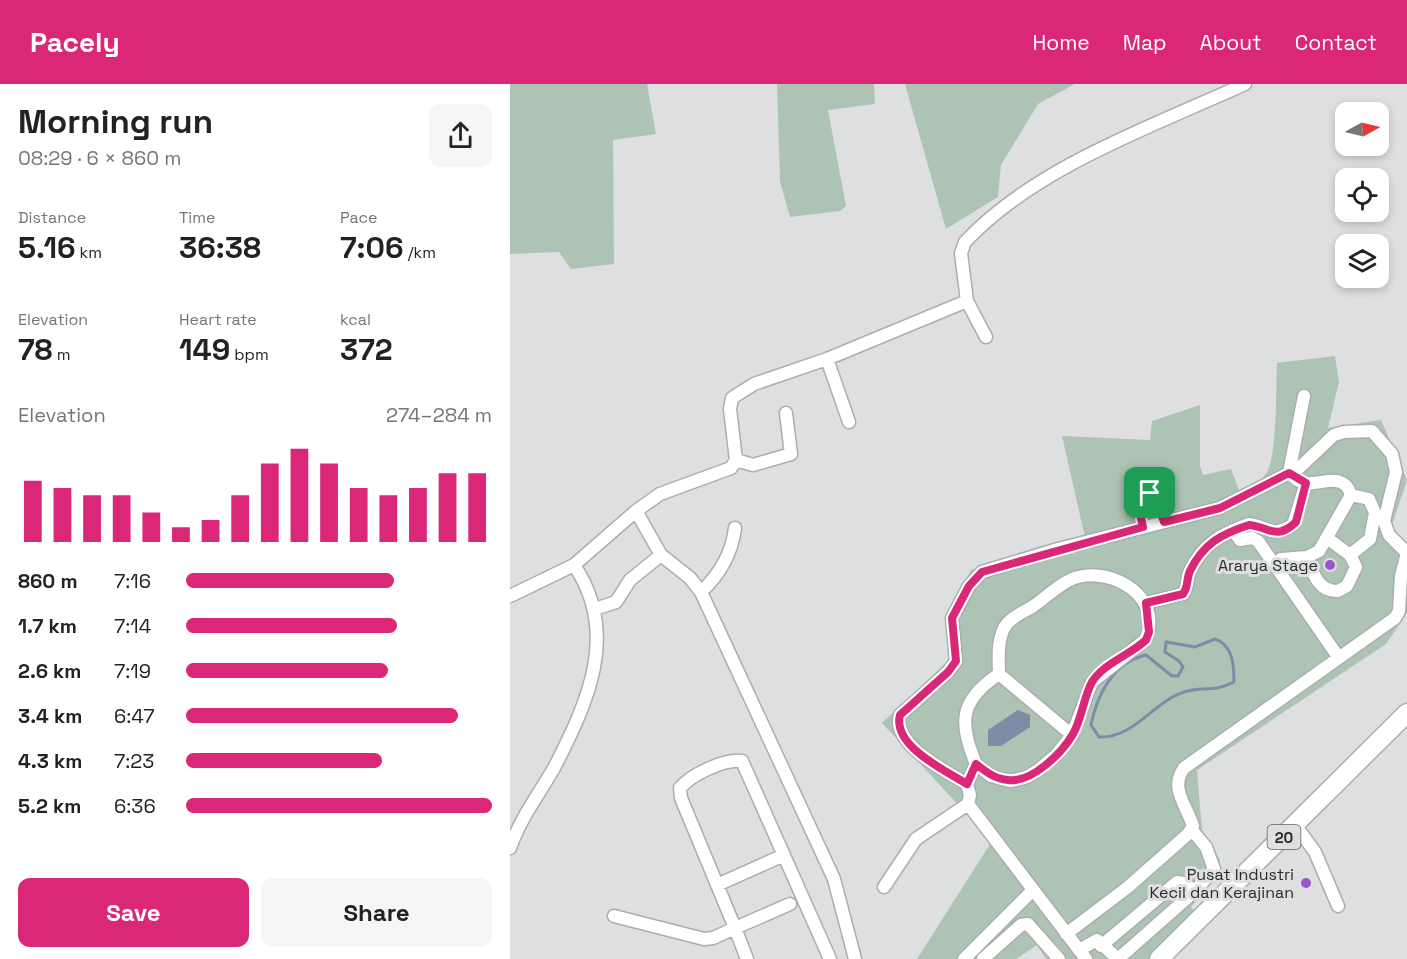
<!DOCTYPE html>
<meta charset="utf-8">
<style>
:root{--surface:#fff;--page:#f6f6f6;--text:#222;--muted:#767676;--accent:#db2777}
body{margin:0;font-family:"Space Grotesk",sans-serif;background:var(--page);color:var(--text);height:100vh;display:flex;flex-direction:column;font-size:22px;white-space:nowrap}
*{box-sizing:border-box;margin:0}
p{font-size:20px;color:var(--muted)}
.icon{flex:none;width:33px;height:33px;fill:none;stroke:currentColor;stroke-width:2;stroke-linecap:round;stroke-linejoin:round}
.map{position:relative;flex:1;overflow:hidden}
.details{display:flex;flex-direction:column;background:var(--surface);width:510px}
.details>*{flex:none}
.needle{width:39px;rotate:82deg}
.controls{position:absolute;left:825px;top:18px;display:grid;gap:12px}
.controls a{display:grid;place-items:center;width:54px;height:54px;border-radius:12px;background:var(--surface);box-shadow:0 3px 9px #0003;font-size:30px}
.pin{position:absolute;display:grid;place-items:center;width:51px;height:51px;color:#fff;margin:-26px;border-radius:12px;box-shadow:0 3px 9px #0006}
.round{display:grid;place-items:center;flex:none;width:63px;height:63px;border-radius:12px;background:var(--page)}
.summary{display:flex;align-items:center;justify-content:space-between;height:102px;padding:0 18px}
h1{font-size:33px;font-weight:600;line-height:45px}
.figures{display:grid;grid-template-columns:repeat(3,1fr);gap:9px;height:102px;padding:6px 18px}
.figures div{display:grid;align-content:center}
.figures b{font-size:30px;font-weight:600}
.figures small{font-size:16px;font-weight:400}
.figures p{font-size:16px}
.chart{height:168px;padding:12px 18px}
.chart p{display:flex;justify-content:space-between}
.chart svg{width:100%;height:108px;margin-top:6px;stroke:var(--accent);stroke-width:6}
.action{display:flex;gap:12px;margin-top:auto;padding:12px 18px}
.action a{flex:1;height:69px;border-radius:12px;background:var(--accent);color:#fff;font-size:24px;font-weight:600;line-height:69px;text-align:center}
.action a+a{background:var(--page);color:var(--text)}
ul{padding:0 18px;list-style:none;font-size:20px}
li{display:grid;grid-template-columns:96px 72px 1fr;align-items:center;height:45px}
li i{height:15px;border-radius:8px;background:var(--accent)}
header{display:flex;align-items:center;gap:36px;box-sizing:border-box;height:84px;padding:0 30px;background:var(--accent);color:#fff}
header strong{font-size:28px}
nav{display:flex;gap:33px;margin-inline-start:auto;font-size:21px}
main{display:flex;flex:1;min-height:0}
.map>svg:first-child{display:block}
.green{fill:#adc3b4}
.water{fill:#7d8ca7}
.lines{fill:none;stroke-linecap:round;stroke-linejoin:round}
.stream{stroke:#7d8ca7;stroke-width:3}
.minor-casing{stroke:#acadae;stroke-width:15}
.highway-casing{stroke:#acadae;stroke-width:21}
.minor{stroke:#fff;stroke-width:12}
.highway{stroke:#fff;stroke-width:18}
.route-casing{stroke:#fff;stroke-width:12}
.route{stroke:#db2777;stroke-width:8}
.poi-dot{fill:#9b56cb;stroke:#dedfe0;stroke-width:2}
.labels{text-anchor:middle;dominant-baseline:central;stroke-width:6;stroke-linejoin:round;paint-order:stroke}
.shield{fill:#dedfe0;stroke:#606061;stroke-width:1.5}
.shield-label{font-size:15px;font-weight:bold;fill:#2a2a2b}
.poi-label{font-size:16px;fill:#2a2a2b;stroke:#dedfe0;text-anchor:end}
</style>
<header>
<strong>Pacely</strong>
<nav><a>Home</a><a>Map</a><a>About</a><a>Contact</a></nav>
</header>
<main>
<section class="details">
<div class="summary"><div><h1>Morning run</h1><p>08:29 · 6 × 860 m</p></div><a class="round"><svg class="icon" aria-label="share" viewBox="0 0 24 24"><path d="M12 15V3M7 8l5-5 5 5M5 13v7h14v-7"/></svg></a></div>
<div class="figures">
<div><p>Distance</p><b>5.16<small> km</small></b></div>
<div><p>Time</p><b>36:38</b></div>
<div><p>Pace</p><b>7:06<small> /km</small></b></div>
</div>
<div class="figures">
<div><p>Elevation</p><b>78<small> m</small></b></div>
<div><p>Heart rate</p><b>149<small> bpm</small></b></div>
<div><p>kcal</p><b>372</b></div>
</div>
<div class="chart"><p><span>Elevation</span>274–284 m</p>
<svg viewBox="0 0 160 44" preserveAspectRatio="none"><path d="M5 44V19M15 44V22M25 44V25M35 44V25M45 44V32M55 44V38M65 44V35M75 44V25M85 44V12M95 44V6M105 44V12M115 44V22M125 44V25M135 44V22M145 44V16M155 44V16"/></svg>
</div>
<ul>
<li><b>860 m</b>7:16<i style="width:68%"></i></li>
<li><b>1.7 km</b>7:14<i style="width:69%"></i></li>
<li><b>2.6 km</b>7:19<i style="width:66%"></i></li>
<li><b>3.4 km</b>6:47<i style="width:89%"></i></li>
<li><b>4.3 km</b>7:23<i style="width:64%"></i></li>
<li><b>5.2 km</b>6:36<i style="width:100%"></i></li>
</ul>
<div class="action"><a>Save</a><a>Share</a></div>
</section>
<div class="map">
<svg width="897" height="875" viewBox="0 0 897 875">
<rect width="100%" height="100%" fill="#dedfe0"/>
<path class="green" d="M0,0h137l9,50 -43,6 1,124 -43,5 -12,-17 -49,2z
M267,0h97l1,20 -47,6 18,96 -6,5 -50,6 -10,-36z
M395,0h170l-37,20 -37,61 -3,32 -52,32z
M825,272l4,26 -11,46 53,-8 26,60 -15,45 15,27v61l-21,31 -189,126 5,61 18,29 -3,16 -26,31 7,9 -45,43h-107l-9,-14 -21,14h-99l75,-118 -110,-118 69,-65 -6,-36 26,-52 114,-33 -23,-101 88,4 2,-19 48,-16v61l3,9 28,-6 9,24c10,-6 23,-12 28,-23 9,-19 8,-83 9,-107z"/>
<path class="water" d="M508,626l12,5v12l-29,19h-13v-16z"/>
<g class="lines">
<path class="stream" d="M705,555c18,6 19,26 19,43 -21,11 -32,4 -50,10 -31,10 -49,46 -85,45l-8,-12c6,-30 22,-63 55,-70l26,21h6l5,-9 -4,-6 -14,-9 1,-10 29,5z"/>
<g class="minor-casing">
<path id="minor" d="M457,217l19,36
M317,275l22,63
M226,376l17,5 38,-11 -5,-41
M126,427l25,44 29,23 11,14 133,287 21,80
M633,443l-6,-27 4,-6h13l10,28
M723,446l7,10 12,-2 6,3 81,117
M817,454l23,17
M797,473c6,16 11,35 31,34l9,-5 9,-19 -6,-12 20,-16 5,-26 -6,-14 -18,-4
M771,475l26,-2 12,-6 32,-56c-7,-24 -29,-10 -45,-12 -7,0 -12,-6 -17,-10l15,-77
M191,508c18,-17 31,-39 34,-64
M0,512l64,-31
M636,519l37,-9c6,-8 3,-15 7,-23 13,-27 31,-37 59,-47 22,3 20,14 44,1l13,-42
M85,525l21,-7 14,-22 31,-25
M466,680l15,12 19,5 17,-4 11,-7 18,-15 16,-20 20,-53 53,-42c19,-42 -30,-72 -67,-63 -16,4 -31,20 -46,30 -12,7 -26,12 -30,26 -5,13 -3,28 -3,41
M457,700l9,-20c-18,-42 -16,-64 23,-90l73,61
M786,742l19,26 23,54
M0,764c10,-29 29,-54 44,-80 34,-66 66,-135 20,-203l62,-54 24,-17 71,-26 5,-8 -6,-51 2,-11 22,-14 73,-25 140,-58 -6,-48 4,-11c70,-75 188,-116 280,-158
M207,801l67,-30
M374,803l32,-48 52,-35
M104,832l90,23 9,-1 22,-10 -54,-130 -1,-10c12,-14 44,-29 62,-27l88,198
M556,850l62,-47 60,-53 5,-8c-6,-20 -24,-38 -9,-58l211,-150 4,-7 2,-35 6,-23
M591,862l76,-64 6,1 12,8
M569,866l18,-10 21,19
M237,875l-12,-31 55,-24
M454,875l69,-69
M473,875l38,-34 7,-1 31,35
M576,875l-118,-155 2,-9 -3,-11c-21,-13 -75,-39 -67,-69l48,-43 8,-11 -4,-43 17,-32 13,-14 76,-23 162,-41 79,-40 35,-33 10,-3 28,-1 20,23 4,18 -12,49 5,14 18,18
M608,875l77,-68 19,-22 -8,-22 -15,-18"/>
</g>
<g class="highway-casing">
<path id="highway" d="M649,875l248,-246"/>
</g>
<use href="#minor" class="minor"/>
<use href="#highway" class="highway"/>
</g>
<g class="lines">
<g class="route-casing">
<path id="route" d="M779,389l17,10 -10,39c-20,19 -26,5 -47,3 -28,9 -46,19 -59,46 -4,8 -1,15 -7,23l-37,9 3,29 -3,8c-16,15 -42,23 -54,42 -8,14 -10,36 -19,52 -11,19 -41,49 -65,46 -13,-1 -22,-8 -32,-16l-9,20c-21,-13 -75,-38 -67,-69l48,-43 8,-11 -4,-43 17,-32 13,-14 161,-45 -6,-27 4,-6h13l10,28 56,-14z"/>
</g>
<use href="#route" class="route"/>
</g>
<g class="poi-dot">
<circle cx="820" cy="481" r="6"/>
<circle cx="796" cy="799" r="6"/>
</g>
<g class="labels">
<rect class="shield" x="757.5" y="741" width="33" height="24" rx="4.5"/>
<g class="shield-label">
<text x="774" y="753">20</text>
</g>
<g class="poi-label">
<text x="808" y="481">Ararya Stage</text>
<text x="784" y="790">Pusat Industri<tspan x="784" dy="18">Kecil dan Kerajinan</tspan></text>
</g>
</g>
</svg>
<div class="controls">
<a><svg class="needle" viewBox="-14 -14 28 28"><path d="M0-13l5 13h-10z" fill="#e53935"/><path d="M0 13l5-13h-10z" fill="#767676"/></svg></a>
<a><svg class="icon" aria-label="locate" viewBox="0 0 24 24"><circle cx="12" cy="12" r="6"/><path d="M12 2v4M12 18v4M2 12h4M18 12h4"/></svg></a>
<a><svg class="icon" aria-label="layers" viewBox="0 0 24 24"><path d="M12 4l9 5-9 5-9-5zM3 14l9 5 9-5"/></svg></a>
</div>
<div class="pin" style="left:640px;top:409px;background:#1e9e55"><svg class="icon" aria-label="arrive" viewBox="0 0 24 24"><path d="M6 21V4h12l-3 4 3 4H6"/></svg></div>
</div>
</main>
